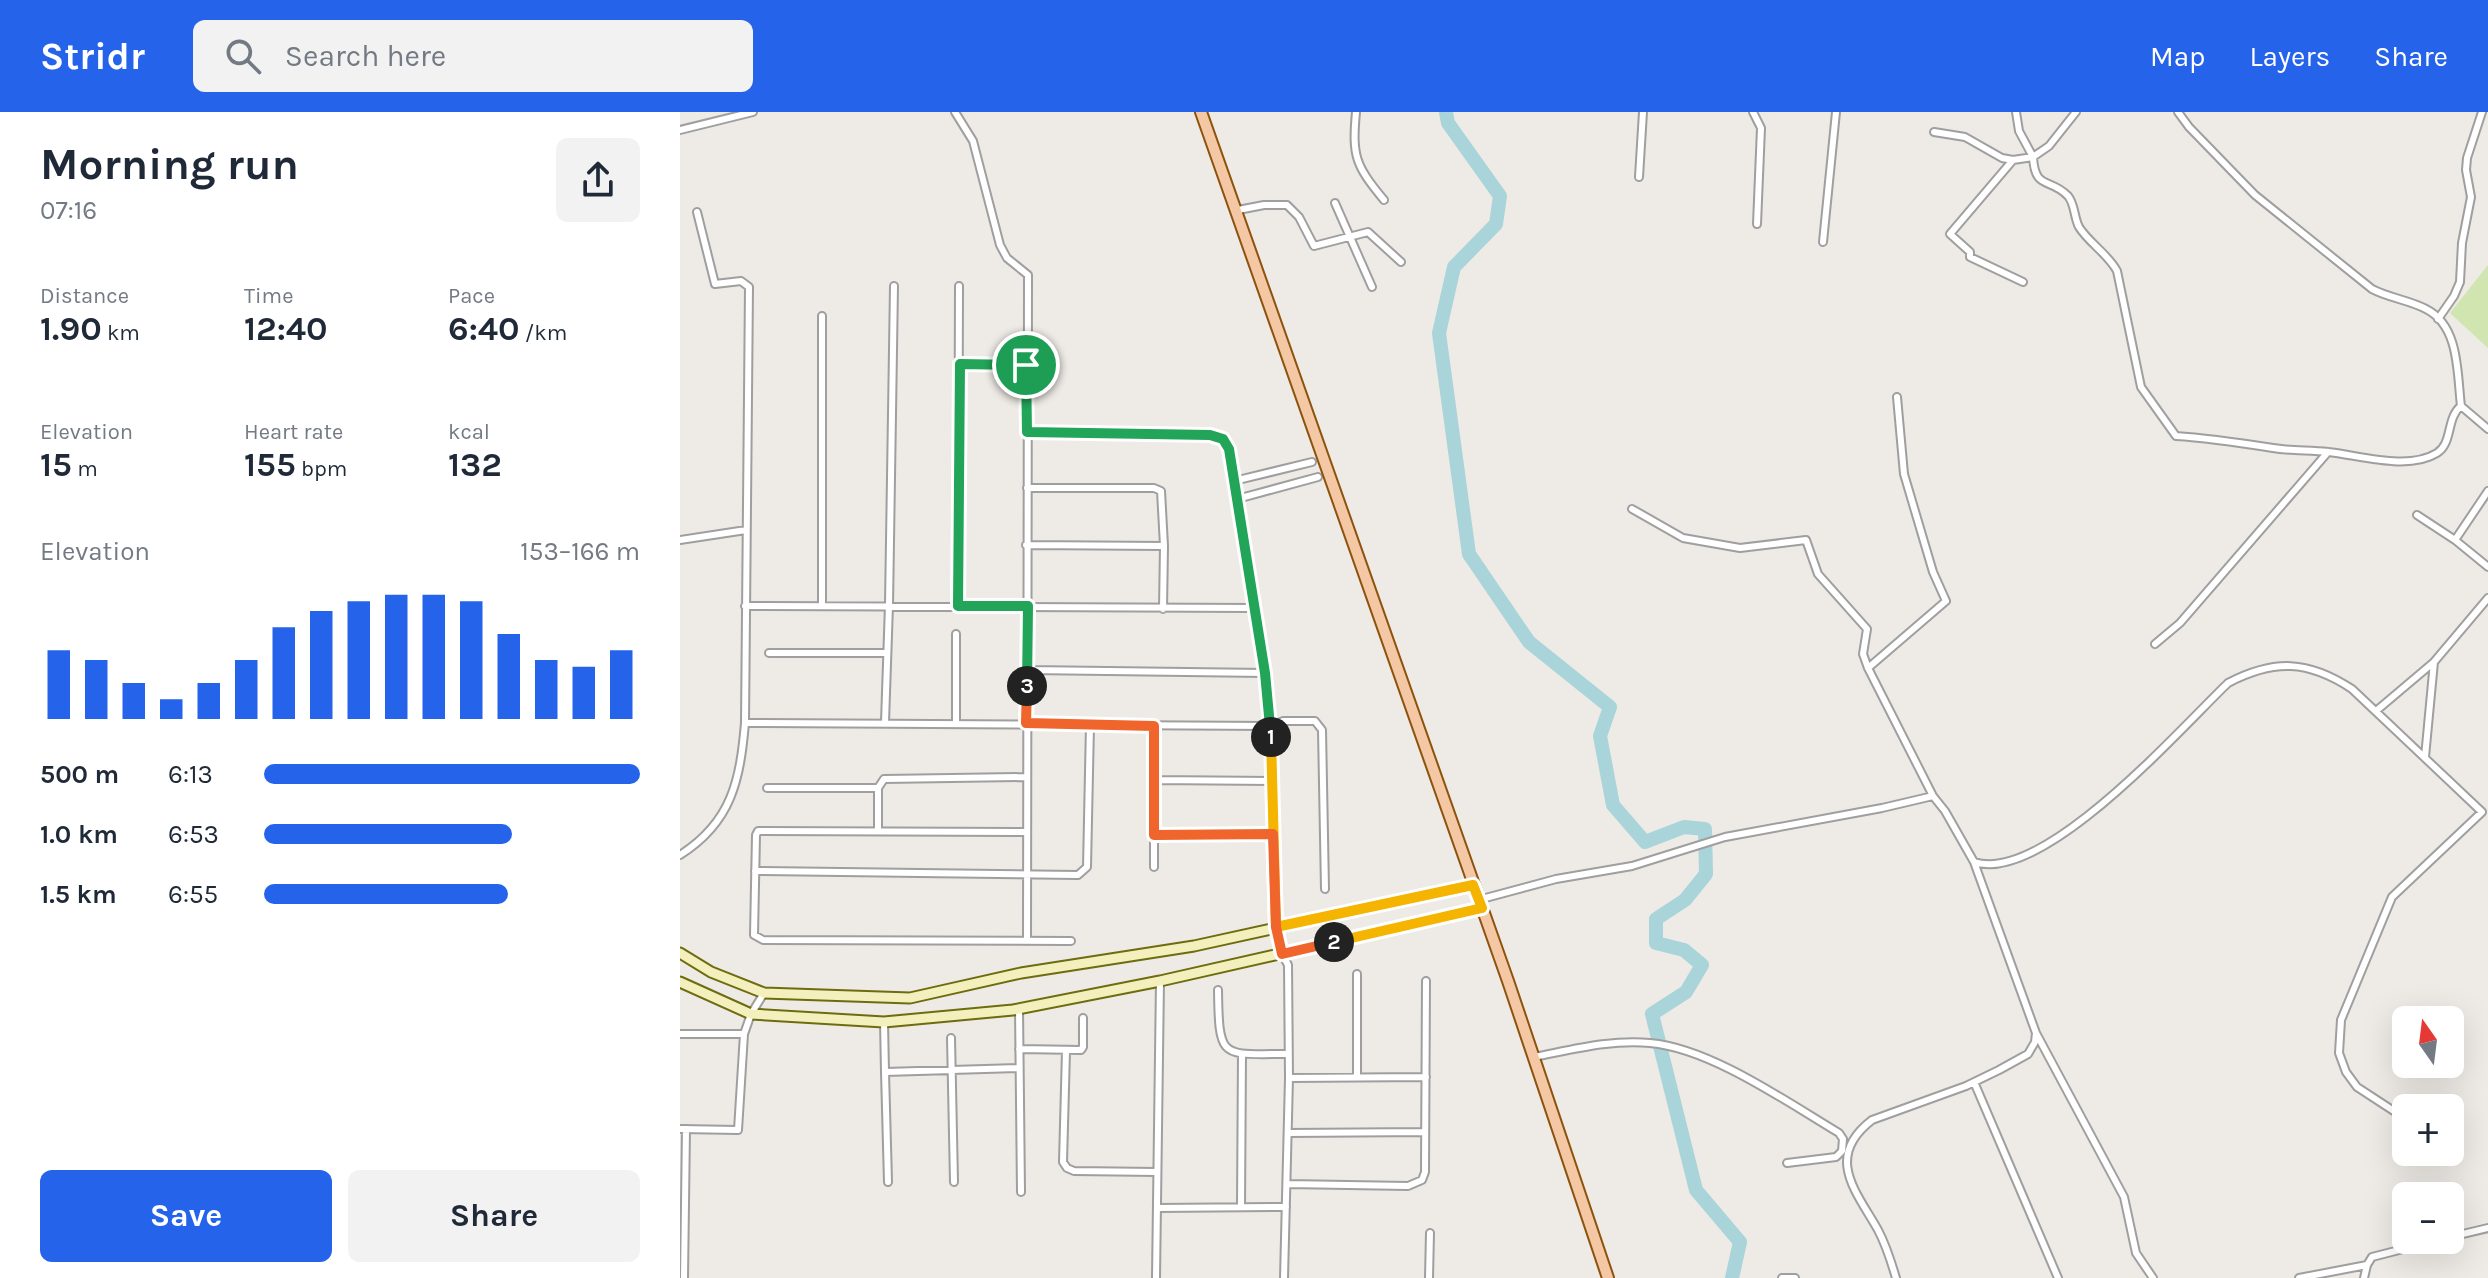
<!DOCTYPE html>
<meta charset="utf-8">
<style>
:root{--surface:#fff;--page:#f2f2f3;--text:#1f2937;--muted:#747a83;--accent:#2563eb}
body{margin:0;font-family:Karla,sans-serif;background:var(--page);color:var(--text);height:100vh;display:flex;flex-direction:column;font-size:30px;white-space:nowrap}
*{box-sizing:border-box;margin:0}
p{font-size:26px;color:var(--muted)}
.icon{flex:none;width:44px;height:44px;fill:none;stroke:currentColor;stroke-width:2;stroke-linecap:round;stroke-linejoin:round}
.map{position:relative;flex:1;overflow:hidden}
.drawer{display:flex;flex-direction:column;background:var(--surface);width:680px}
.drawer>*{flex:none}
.needle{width:52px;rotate:346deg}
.tools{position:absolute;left:1712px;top:894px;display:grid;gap:16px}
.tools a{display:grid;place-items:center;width:72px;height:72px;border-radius:12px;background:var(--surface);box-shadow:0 8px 32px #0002;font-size:40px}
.pin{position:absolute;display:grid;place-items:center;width:68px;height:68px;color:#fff;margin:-34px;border:4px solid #fff;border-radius:50%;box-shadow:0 2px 8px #0007}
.km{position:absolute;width:40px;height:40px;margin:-20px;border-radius:50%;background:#222;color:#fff;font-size:22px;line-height:40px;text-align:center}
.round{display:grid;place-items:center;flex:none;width:84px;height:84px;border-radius:12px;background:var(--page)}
.headline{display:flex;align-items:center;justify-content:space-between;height:136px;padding:0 40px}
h1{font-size:44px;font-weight:700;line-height:60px}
.stats{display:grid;grid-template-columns:repeat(3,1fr);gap:12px;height:136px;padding:8px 40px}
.stats div{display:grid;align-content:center}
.stats b{font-size:34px;font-weight:700}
.stats small{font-size:22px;font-weight:400}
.stats p{font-size:22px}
.chart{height:224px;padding:16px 40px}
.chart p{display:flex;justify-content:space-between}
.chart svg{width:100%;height:144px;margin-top:8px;stroke:var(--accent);stroke-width:6}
.button{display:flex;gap:16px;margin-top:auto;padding:16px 40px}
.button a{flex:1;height:92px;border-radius:12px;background:var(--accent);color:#fff;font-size:32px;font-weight:700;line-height:92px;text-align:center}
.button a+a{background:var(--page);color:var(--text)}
ul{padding:0 40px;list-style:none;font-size:26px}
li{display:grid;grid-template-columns:128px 96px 1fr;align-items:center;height:60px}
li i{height:20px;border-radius:10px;background:var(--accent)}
header{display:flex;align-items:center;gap:48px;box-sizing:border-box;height:112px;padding:0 40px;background:var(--accent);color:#fff}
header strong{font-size:38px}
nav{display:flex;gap:44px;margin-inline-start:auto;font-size:28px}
.search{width:560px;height:72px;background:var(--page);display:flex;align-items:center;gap:20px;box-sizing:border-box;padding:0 28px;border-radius:12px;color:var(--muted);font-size:30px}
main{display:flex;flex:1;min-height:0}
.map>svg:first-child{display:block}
.grass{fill:#d0e5af}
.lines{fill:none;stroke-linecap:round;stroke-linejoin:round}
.river{stroke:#a9d4d9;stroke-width:14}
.street-casing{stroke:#9f9f9f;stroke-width:10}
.secondary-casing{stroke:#6d6c0e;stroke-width:13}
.primary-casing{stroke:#8d520c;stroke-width:14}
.street{stroke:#fff;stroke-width:6}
.secondary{stroke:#f4f0bd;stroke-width:9}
.primary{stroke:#f4c8a5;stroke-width:10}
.split-1-casing{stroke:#fff;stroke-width:16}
.split-2-casing{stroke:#fff;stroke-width:16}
.split-3-casing{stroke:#fff;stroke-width:16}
.split-4-casing{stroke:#fff;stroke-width:16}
.split-1{stroke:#22a559;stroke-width:10}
.split-2{stroke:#f5b400;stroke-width:10}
.split-3{stroke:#f0652b;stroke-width:10}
.split-4{stroke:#22a559;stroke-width:10}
</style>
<header>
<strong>Stridr</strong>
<div class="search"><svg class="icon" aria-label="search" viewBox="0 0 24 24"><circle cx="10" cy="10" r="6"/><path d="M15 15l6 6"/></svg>Search here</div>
<nav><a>Map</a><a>Layers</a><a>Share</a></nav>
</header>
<main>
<section class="drawer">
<div class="headline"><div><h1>Morning run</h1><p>07:16</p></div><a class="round"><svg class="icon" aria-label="share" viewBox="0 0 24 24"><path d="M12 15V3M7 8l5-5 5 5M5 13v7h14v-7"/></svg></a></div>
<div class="stats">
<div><p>Distance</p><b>1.90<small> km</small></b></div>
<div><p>Time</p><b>12:40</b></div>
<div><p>Pace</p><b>6:40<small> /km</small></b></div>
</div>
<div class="stats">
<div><p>Elevation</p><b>15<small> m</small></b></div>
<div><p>Heart rate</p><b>155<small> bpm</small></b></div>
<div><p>kcal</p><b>132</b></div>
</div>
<div class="chart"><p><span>Elevation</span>153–166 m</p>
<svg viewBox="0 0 160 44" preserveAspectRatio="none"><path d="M5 44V23M15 44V26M25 44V33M35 44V38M45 44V33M55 44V26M65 44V16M75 44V11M85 44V8M95 44V6M105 44V6M115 44V8M125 44V18M135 44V26M145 44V28M155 44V23"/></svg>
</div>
<ul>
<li><b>500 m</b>6:13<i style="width:100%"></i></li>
<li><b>1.0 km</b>6:53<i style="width:66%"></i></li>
<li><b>1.5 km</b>6:55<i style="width:65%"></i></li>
</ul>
<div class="button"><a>Save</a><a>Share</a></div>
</section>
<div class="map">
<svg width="1808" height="1166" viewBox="0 0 1808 1166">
<rect width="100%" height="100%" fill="#eeeae5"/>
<path class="grass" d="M1808,153v83l-38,-35z"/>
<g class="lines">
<path class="river" d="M766,0l2,11 52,73 -4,28 -42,43 -15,66 30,221 60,88 81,65 -10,29 13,69 32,37 39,-15 21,2 1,45 -21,26 -29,19v24l28,7 18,15 -16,27 -34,22 44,176 44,52 -8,36"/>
<g class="street-casing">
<path id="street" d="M275,0l18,29 27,104 7,13 21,17 -1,666
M676,0c-4,44 -1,53 28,88
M1073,0l8,16 -4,96
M1336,0l3,19 14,26 16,-11 27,-34
M0,18l73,-18
M1254,20l31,5 37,21 11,2 20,-3c2,34 17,20 35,39 7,8 6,22 11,31 10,16 29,27 38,44l24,116 35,49c33,2 65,7 97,12 18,3 37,2 55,4 31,3 80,19 109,1 16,-10 9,-35 24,-47 -4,-32 -1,-80 -35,-97 -17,-9 -37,-11 -54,-20l-117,-94 -66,-68 -11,-15
M1333,48l-63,74 20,18v5l53,25
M959,65l4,-65
M655,91l37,84
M558,98l26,-5h23l12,12 15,29 54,-14 33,30
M1143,130l13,-130
M1758,207l16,-23 6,-14 2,-39 9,-46 -5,-27 1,-12 15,-46
M280,252l66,1
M1781,294l27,23
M347,320l183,3 13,4 6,10 36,224 6,53 5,201 6,27 6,11 1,113 -5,200
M554,369l78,-19
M347,376h127l7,3 3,55 -1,63
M1808,379l-33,49 33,27
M557,387l81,-22
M952,397l51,29 57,10 66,-8 12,34 49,55 -4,25 5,14 65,128 12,15 29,51c69,23 207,-134 254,-179 46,-24 80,-23 124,6l130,123 -90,85 -51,123 -2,33 7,19 11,15 49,32
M1737,403l38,25
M0,428l66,-10
M346,433l138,1
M142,493v-289
M65,494l509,2
M278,494l1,-320
M1475,532l25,-21 148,-171
M89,541h118
M1188,556l78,-67 -13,-29 -29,-98 -7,-77
M348,558l237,3
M1696,599l58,-49
M205,610l4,-117 5,-319
M65,611l526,3 12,-5h32l7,9 3,159
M276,611v-89
M1745,645l9,-95 54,-64
M474,668l119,1
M87,676h111
M198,719v-43l6,-9 142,-2
M345,720l-267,-1 -2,4 -2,100 9,5 308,1
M474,723l119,-1
M0,743c52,-33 60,-75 65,-132l4,-436 -8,-6 -26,3 -18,-72
M474,755v-141
M75,759l323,4 9,-8 3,-142
M798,788l78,-21 76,-13 93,-29 157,-29 51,-12
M538,878c1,71 3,64 70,64
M339,897l2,183
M204,910l1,50 134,-4
M1356,921l88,164 12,56 17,25
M0,922h64
M271,926l3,144
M339,937l62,1 2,-3v-29
M386,939l-3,111 4,6 7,3 83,1
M854,945c37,-7 78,-18 116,-14 60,5 137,59 189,90l4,6 -1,12 -6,6 -49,6
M205,960l3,110
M677,965v-103
M609,966l137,-1
M1294,970l84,196
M0,1017l58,1 6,-96 7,-20 13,-21
M608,1021l137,-1
M607,1072l121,2 14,-6 3,-8 1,-191
M561,1095l1,-153
M477,1096l129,-1
M1770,1125l38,-9
M4,1166l2,-149
M476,1166l4,-297
M749,1166l1,-45
M1102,1166h13
M1216,1166c-5,-17 -10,-33 -18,-48 -22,-39 -54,-73 -6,-110l94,-34 33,-16 29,-16 7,-12 1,-9 -62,-171
M1619,1166l68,-13
M1684,1166l3,-13 5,-8 66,-17"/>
</g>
<g class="secondary-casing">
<path id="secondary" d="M0,841l31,19 53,21 146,5 111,-25 173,-27 279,-61
M0,870l71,32 133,8 129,-12 147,-29 322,-73"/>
</g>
<g class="primary-casing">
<path id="primary" d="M521,0l307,869 100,297"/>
</g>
<use href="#street" class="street"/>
<use href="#secondary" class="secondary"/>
<use href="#primary" class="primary"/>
</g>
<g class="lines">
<g class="split-1-casing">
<path id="split-1" d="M346,253l1,67 183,3 13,4 6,10 36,224 6,64"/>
</g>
<g class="split-2-casing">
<path id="split-2" d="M591,625l5,190 197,-42 9,23 -148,34"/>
</g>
<g class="split-3-casing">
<path id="split-3" d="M347,574l-1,37 128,3v109l119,-1 3,93 6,27 52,-12"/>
</g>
<g class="split-4-casing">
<path id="split-4" d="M346,253l-66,-1 -2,242h70l-1,80"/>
</g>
<use href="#split-1" class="split-1"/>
<use href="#split-2" class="split-2"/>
<use href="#split-3" class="split-3"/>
<use href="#split-4" class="split-4"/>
</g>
</svg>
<div class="tools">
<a><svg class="needle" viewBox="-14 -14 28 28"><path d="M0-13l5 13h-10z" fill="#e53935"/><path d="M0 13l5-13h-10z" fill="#747a83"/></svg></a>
<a>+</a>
<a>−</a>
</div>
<div class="pin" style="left:346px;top:253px;background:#1e9e55"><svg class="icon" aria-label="arrive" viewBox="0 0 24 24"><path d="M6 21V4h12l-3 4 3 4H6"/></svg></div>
<b class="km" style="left:591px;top:625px">1</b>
<b class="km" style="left:654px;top:830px">2</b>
<b class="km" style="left:347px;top:574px">3</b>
</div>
</main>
